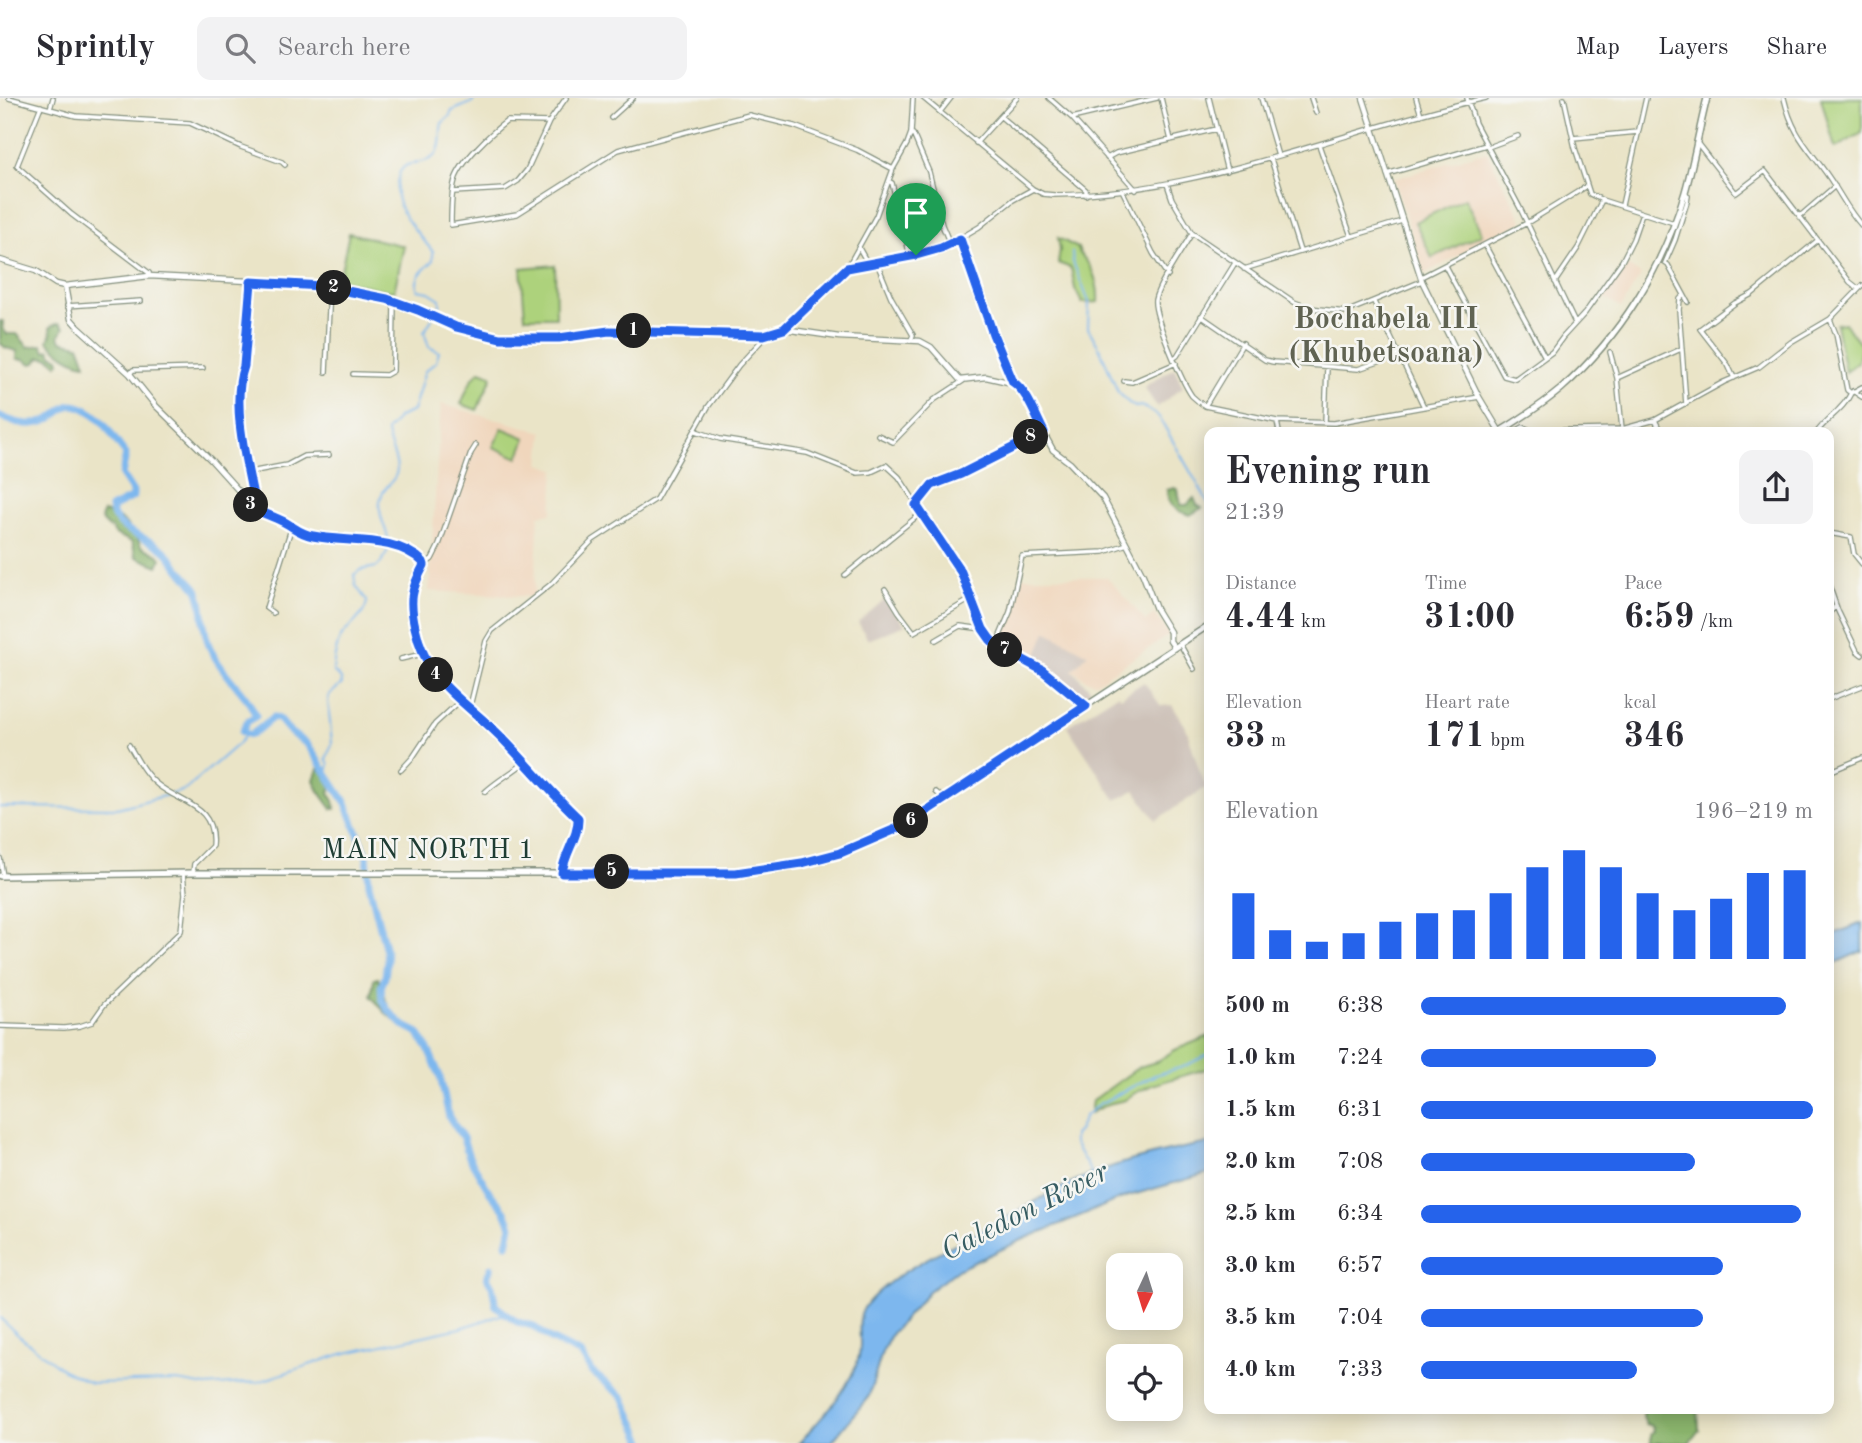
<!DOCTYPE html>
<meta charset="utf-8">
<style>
:root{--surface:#fff;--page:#f2f2f3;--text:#2b2b33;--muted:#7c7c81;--line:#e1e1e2;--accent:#2563eb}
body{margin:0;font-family:"Old Standard TT",serif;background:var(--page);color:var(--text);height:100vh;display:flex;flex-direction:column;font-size:26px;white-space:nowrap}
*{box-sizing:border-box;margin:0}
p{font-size:23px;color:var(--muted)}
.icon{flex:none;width:38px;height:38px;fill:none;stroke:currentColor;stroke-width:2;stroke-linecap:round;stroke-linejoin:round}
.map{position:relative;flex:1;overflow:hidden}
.drawer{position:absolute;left:1204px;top:329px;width:630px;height:987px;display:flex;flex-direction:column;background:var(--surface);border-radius:14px;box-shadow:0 4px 18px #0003}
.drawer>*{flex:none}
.needle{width:46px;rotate:184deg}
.buttons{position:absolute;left:1106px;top:1155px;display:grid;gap:14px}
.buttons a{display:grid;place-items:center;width:77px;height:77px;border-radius:14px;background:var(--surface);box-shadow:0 4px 18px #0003;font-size:35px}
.pin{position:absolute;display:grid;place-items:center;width:60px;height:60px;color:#fff;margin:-72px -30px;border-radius:50% 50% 50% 0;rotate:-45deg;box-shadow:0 0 7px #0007}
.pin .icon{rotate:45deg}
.km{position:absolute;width:35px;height:35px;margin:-18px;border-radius:50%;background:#222;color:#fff;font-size:19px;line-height:35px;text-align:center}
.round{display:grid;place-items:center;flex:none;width:74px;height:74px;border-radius:14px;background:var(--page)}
.summary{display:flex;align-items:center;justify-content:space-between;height:119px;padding:0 21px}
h1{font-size:38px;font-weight:700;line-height:52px}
.stats{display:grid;grid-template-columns:repeat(3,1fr);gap:10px;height:119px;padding:7px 21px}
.stats div{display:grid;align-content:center}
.stats b{font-size:35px;font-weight:700}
.stats small{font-size:19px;font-weight:400}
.stats p{font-size:19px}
.chart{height:196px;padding:14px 21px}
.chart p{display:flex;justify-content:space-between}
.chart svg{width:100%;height:126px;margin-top:7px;stroke:var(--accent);stroke-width:6}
ul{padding:0 21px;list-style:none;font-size:23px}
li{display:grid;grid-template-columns:112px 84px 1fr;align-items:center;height:52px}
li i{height:18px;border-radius:9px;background:var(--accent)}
header{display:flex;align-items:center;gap:42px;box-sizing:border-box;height:98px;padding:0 35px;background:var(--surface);border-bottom:2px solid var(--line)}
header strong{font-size:33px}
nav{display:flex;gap:38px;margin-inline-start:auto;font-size:24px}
.search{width:490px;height:63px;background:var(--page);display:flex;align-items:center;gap:18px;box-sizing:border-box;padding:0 24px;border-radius:14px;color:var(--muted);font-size:26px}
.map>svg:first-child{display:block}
.built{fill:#f0d6bc}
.industrial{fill:#cec2b9}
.green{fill:#add27c;stroke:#668858;stroke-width:2}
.forest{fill:#8ab46c;stroke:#547850;stroke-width:2}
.water{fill:#7db7ee;stroke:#4e7a91;stroke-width:2}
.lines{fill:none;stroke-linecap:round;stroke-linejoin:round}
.stream{stroke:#7db7ee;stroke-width:2}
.river{stroke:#7db7ee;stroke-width:7}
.minor-casing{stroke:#84907e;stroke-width:6}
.tertiary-casing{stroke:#84907e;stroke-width:7}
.primary-casing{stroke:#84907e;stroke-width:8}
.minor{stroke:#fff;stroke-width:3.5}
.tertiary{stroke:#fff;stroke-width:4.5}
.primary{stroke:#fff;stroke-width:5}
.route-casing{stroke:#fff;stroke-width:14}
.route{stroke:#2563eb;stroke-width:9}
.labels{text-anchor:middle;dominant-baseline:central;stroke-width:5;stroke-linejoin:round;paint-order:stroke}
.street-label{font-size:28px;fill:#1f3d34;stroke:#f6f6f2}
.neighbourhood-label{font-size:30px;font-weight:bold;fill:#606352;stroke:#f6f6f2}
.water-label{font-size:30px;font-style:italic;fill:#365c62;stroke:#f6f6f2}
</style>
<header>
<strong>Sprintly</strong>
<div class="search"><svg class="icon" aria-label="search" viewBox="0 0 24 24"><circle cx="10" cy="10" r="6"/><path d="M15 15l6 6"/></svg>Search here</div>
<nav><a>Map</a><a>Layers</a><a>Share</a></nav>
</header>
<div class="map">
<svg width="1862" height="1345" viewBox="0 0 1862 1345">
<rect width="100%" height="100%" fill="#f6f6f2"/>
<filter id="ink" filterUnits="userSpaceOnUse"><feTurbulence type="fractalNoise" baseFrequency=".0143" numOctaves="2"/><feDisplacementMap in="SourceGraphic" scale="14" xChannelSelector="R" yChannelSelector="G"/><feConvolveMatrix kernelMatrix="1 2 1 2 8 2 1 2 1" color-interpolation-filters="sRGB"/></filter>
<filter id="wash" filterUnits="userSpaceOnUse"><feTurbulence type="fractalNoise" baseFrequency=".00686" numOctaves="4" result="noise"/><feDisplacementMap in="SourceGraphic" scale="28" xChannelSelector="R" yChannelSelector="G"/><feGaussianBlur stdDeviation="1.57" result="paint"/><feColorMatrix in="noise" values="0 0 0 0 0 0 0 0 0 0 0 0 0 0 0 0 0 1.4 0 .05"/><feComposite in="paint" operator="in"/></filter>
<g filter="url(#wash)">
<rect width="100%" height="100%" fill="#eae4c7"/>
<path class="built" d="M1484,54l4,2 35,68 -99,52 -30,-95z
M1624,166l17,11 -20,33 -18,-11z
M441,306l102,28 -3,32 15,5 -3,44 -13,2 -5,82 -105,-6z
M1020,479h87l39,44 9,-7 14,21 -73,48 -8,-2 -16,-11 16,-16 -42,-22 -12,31 -35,-19 13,-33z"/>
<path class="industrial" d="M1174,270l9,19 -26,20 -13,-20z
M884,502l21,25 -37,15 -10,-18z
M1046,533l42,23 -16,16 19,20 -10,9 -32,-27 -15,-9z
M1144,584l17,24 11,-1 14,22 15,49 6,11 -51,33 -21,-30 -19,10 -49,-74 51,-32 3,3z"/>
<path class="green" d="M1821,0h41v35l-27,15z
M1465,100l17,36 -50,24 -17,-36z
M349,135l55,13 -10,46 -55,-12z
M1058,140l20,10c1,7 5,8 9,14 8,11 12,27 11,40l-16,1 -7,-14 -4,-21 -13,-5 2,-13z
M555,167l1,52h-31l-4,-49z
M1844,225l18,22 -4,17 -13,10 -9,-48z
M480,273l11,4 1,2 -15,33 -16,-6c5,-11 9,-26 19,-33z
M502,330l24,10 -8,20 -25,-11z
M1209,938v32l-57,17 -19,9 -8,6 -17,4 -18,9 2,-12 47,-34 17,-5 19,-12z"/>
<path class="forest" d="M0,223h3v8l4,5h10l11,13 14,-2 3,6 5,-1 2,5 7,3 1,4 -3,3 -7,-7 -10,-1 -5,6 -4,1 -8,-5 -3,1 -3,-2v-7l-11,-3 -6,-5z
M59,225l5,5 -5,8 2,5 18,4 7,19c-13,-1 -30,-13 -38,-23l3,-8 -1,-6z
M1174,390l4,2 3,15h6l7,-7 3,7 5,3 -12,7c-13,-3 -23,-11 -23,-25z
M103,414c18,3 31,18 38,34l17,9 3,4 -3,7 -22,-9 -4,-15 -17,-8 -3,-6 -4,-1 -7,-7z
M318,671l3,1 10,15 -2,8 5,8 1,8h-3l-13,-18 -5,-11z
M378,880l11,31 12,12 -1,4 -15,-13 -14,-16 3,-17z
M1644,1311h54l1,21 -10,13h-38v-10l3,-1 -1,-6 -7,-2 -3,-7z"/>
<path class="water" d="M1862,825v28l-33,15v-30z
M1209,1045v30l-84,24 -101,42 -65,30 -30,22 -37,42 -10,19 -13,44 -38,47h-32c23,-26 51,-53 60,-87 4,-18 -5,-35 7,-51 25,-32 85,-59 121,-77 25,-13 49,-28 75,-41 46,-23 97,-35 147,-44z"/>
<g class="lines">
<path class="stream" d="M1072,154l1,10 16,40 -1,26 12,21 18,43 11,11 6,4 7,-1 17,11 50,87
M435,217l5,-9v-7l-11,-7 -11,-2c-5,-13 6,-20 15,-29v-9c-17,-23 -43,-42 -35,-74 1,-6 3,-10 9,-13 9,-3 22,-2 29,-11 7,-9 3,-21 6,-31l7,-6 3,-6 21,-9 1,-4
M327,675l2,-9 -3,-5 6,-15 -4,-43 1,-6 13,-11 -1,-5 -8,-8c1,-12 3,-29 11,-38 8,-9 22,-19 23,-32l-11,-15 -2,-11 6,-5 17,-3c26,-27 0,-38 3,-66 1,-14 18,-20 17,-33 -1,-13 -10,-26 -10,-37l12,-14 14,-6 12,-40 11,-9 3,-10 -10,-5 -5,-15 8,-13
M0,709l117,1 55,-14 13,-4 54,-47 8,-10
M1092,1076l-18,-31v-8l4,-4 7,-15 14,-12 56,-29 28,-8 26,-13
M0,1220l18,17 45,35 28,13 86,-2 29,5 52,-4 84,-28 118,-26 44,-14"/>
<path class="river" d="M0,318c12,6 29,11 43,6 22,-7 20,-28 48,-10 15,9 23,29 35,42l-4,21 11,17v5l-22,11c5,27 42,28 57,46 8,10 14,20 24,29 4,4 4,4 6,8 8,22 3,42 15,63 12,23 34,39 43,62l-9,6 -5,10 8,3c10,-5 14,-12 24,-18l5,2 12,14 16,11 39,59 21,54 2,27 17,67 1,9 -2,17 -4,10 1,13 6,10 15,15 14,7 11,17 12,27 9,41 14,21 6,19 21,36 15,18 6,15 -4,18
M491,1170l-4,9 5,9 4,20 21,16 16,4 17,13 31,15 11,18 31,25 21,46"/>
</g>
</g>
<g filter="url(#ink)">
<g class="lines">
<g class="minor-casing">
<path id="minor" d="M9,0l67,18 114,7 51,24 41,15 3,3
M923,0l110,91 10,5 11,1c149,-1 287,-65 432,-97
M1049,0l23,20 64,72
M1161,0l10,42
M1209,0l18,73
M1261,0l17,58
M1311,0l5,15
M1416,0l5,17
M1467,0l8,25 45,85 55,115
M1564,0l11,50 15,46 12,6 72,23
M1784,0c10,43 29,53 50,87 9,14 16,28 28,41
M41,8l-24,60 54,48 78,59v3
M50,11l3,-11
M940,14l11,-14
M1001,19l85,73v5
M611,20l22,-20
M1072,20l85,-20
M549,24l-42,-1c-16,12 -46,40 -52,59 -4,13 -4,31 -4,45l66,-11 101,-64 131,-35 45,11 63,24 36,19
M911,35l2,1 16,38 13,53 8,19
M1573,40l65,-6
M976,45l41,-45
M1698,46l38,49 29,-22 85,111 9,7
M1319,47l32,91
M1488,49l30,-11
M1107,60l9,-5 100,-24
M1271,61l29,92
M1387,76l99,-29
M890,84l2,1 18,73
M1167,86l5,15 20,34 102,69 16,6 36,4 76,-31
M453,94l52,-3 13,-8 9,-11 22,-48 17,-24
M1123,94l30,61 15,23
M1685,94l3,4 -1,6 -12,38 -10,23 3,2 20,37
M1622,107l24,-107
M1800,118l35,-30
M1192,135c-9,16 -34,51 -37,67 -2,15 27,82 37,96 4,4 8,7 13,10l72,15 57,2 145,-26
M960,142l33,94 19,48
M1485,147l60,112
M859,150l9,16
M877,165l14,34 22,38 -2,5
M1445,168l59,110 11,3 37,-27 11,-15 22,-24 37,-52 11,-22 9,-26
M847,170l29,-52 17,-47 14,-25 4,-11 2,-35
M1244,171l158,-48
M1421,179l106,-54 60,-37
M251,184l-7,84c-13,37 3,96 10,134l-2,4
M1555,184l23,-34 24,-48
M1684,197l-4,4 -1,11 7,94
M1374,204l50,105
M67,208l74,-5
M1201,218l64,44 8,2 85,7 41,-14
M1830,221l6,15 11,56 4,3
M785,230l62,-60 63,-12 40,-12 29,-17 34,-27 20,-11
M1610,254l7,26 5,51
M1174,260l3,-2 58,-93
M326,274l4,-84
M130,276l3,-4 70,-2
M353,276l33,1 7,-4 1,-70
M1617,280l64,-29
M1734,280l-6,-13 -28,-36 35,-26 17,-9 66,-54
M1124,283l8,1 44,-19
M1853,293l9,6
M1205,308l38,-63
M1655,322l5,10 12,2
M1277,323l2,11
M1325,325l2,-56
M696,333l24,8 87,14 50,20 14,-1 15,-7 13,12 62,95 22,57 7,10 6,6 47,25 26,20 17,16
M1514,334l9,-5 9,4 90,-2 33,-9 69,-38 35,-15 32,-25 39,-23 32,-33
M1817,334c10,-14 27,-23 34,-39l11,-6
M878,337l15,7 41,-42 29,-19
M250,374l37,-7 17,-9 25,-1
M916,407l16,-20 29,-11 83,-42
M1829,435l22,4 3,17 8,10
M424,467l8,-6 7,-14 32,-92 5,-8
M845,477l75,-61
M1829,487l9,26 19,40 5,4
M885,491l14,23 15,20 57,-33
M273,515l-7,-5 26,-82
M1829,515l7,-7
M936,542l24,-14 23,3
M1180,546l14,25
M996,547l14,-33 12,-56 82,-4 23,-8
M401,561l21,-5
M1829,601l33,-13
M466,608l5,-4 15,-61 6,-10 59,-47 42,-44 63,-41 52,-92 31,-42 25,-27v-3
M129,647c8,14 16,30 29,40 24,19 58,20 54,61l-18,18 -1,9
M401,672l12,-13 22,-33 25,-23
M1829,674l33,-14
M485,694c13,-12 27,-19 40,-30
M936,694l8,7
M0,760l3,18
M0,928l64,2 16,-2 12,-4 12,-17 77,-74 4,-37 -2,-20"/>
</g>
<g class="tertiary-casing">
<path id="tertiary" d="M1363,0l59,183 57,116 21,35
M0,162l36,11 20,13 9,2 84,-10 157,8 81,15 31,11 38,17 44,11h59l50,-7 155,4 20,-6 55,8 81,4 11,6 29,33 26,-3 31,7 36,66 17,13 33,35 40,77 13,34 14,23v9l4,6
M65,188l6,33 7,8 52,47 25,31 56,55 45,50 30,13 9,8 8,3c37,11 90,-2 120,28l1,3c-13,24 -15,36 -9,62 12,56 47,71 84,108 27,27 51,57 79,83 1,19 -14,35 -16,54"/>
</g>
<g class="primary-casing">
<path id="primary" d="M1499,334c21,-13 43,-27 62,-43 59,-52 102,-121 124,-197 9,-31 14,-63 22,-94
M0,778l193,-3h543l66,-10 38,-10 65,-28 304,-200"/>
</g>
<use href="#minor" class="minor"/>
<use href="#tertiary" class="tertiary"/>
<use href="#primary" class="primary"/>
</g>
</g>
<g class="lines" filter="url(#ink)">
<g class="route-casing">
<path id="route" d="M960,141l33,95 20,48c14,9 23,35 31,50l-83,42 -29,11 -16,20 45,67 22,57 7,10 6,6 46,25 44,36 -181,119 -65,28 -38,10 -66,10h-174c2,-20 17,-36 16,-55 -28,-26 -52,-56 -79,-83 -37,-37 -72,-51 -84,-108 -6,-26 -4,-38 9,-62l-1,-3c-27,-27 -76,-19 -110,-26 -14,-2 -21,-11 -33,-16 -10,-5 -21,-7 -29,-15l3,-5c-8,-39 -23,-97 -10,-134l7,-84 71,4 65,13 31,11 38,17 44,11h59l50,-7 155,4 20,-6 63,-61 69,-13 25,-7z"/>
</g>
<use href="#route" class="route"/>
</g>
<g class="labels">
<g class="street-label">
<text x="428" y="753">MAIN NORTH 1</text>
</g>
<g class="neighbourhood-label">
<text x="1386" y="222">Bochabela III<tspan x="1386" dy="34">(Khubetsoana)</tspan></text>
</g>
<g class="water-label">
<text transform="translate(1025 1114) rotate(-27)">Caledon River</text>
</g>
</g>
</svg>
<div class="buttons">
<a><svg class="needle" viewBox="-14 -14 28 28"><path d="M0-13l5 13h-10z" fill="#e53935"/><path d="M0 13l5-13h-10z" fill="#7c7c81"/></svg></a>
<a><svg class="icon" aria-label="locate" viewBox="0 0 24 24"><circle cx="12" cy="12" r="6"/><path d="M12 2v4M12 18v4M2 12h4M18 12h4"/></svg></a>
</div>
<div class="pin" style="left:916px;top:157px;background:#1e9e55"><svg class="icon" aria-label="arrive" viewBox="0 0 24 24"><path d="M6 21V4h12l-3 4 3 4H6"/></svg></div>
<b class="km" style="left:634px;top:233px">1</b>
<b class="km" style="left:334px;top:190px">2</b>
<b class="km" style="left:251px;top:407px">3</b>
<b class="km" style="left:436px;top:577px">4</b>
<b class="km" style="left:612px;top:774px">5</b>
<b class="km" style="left:911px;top:723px">6</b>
<b class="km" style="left:1005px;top:552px">7</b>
<b class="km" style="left:1031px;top:339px">8</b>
<section class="drawer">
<div class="summary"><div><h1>Evening run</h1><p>21:39</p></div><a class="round"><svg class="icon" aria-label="share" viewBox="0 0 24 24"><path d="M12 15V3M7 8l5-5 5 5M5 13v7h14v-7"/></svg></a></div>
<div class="stats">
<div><p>Distance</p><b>4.44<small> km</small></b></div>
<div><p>Time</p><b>31:00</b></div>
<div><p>Pace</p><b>6:59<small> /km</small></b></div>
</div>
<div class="stats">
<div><p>Elevation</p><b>33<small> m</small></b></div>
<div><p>Heart rate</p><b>171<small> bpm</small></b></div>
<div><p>kcal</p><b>346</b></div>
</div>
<div class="chart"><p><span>Elevation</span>196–219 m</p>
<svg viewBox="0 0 160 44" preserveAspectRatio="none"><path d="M5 44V21M15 44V34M25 44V38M35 44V35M45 44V31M55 44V28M65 44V27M75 44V21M85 44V12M95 44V6M105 44V12M115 44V21M125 44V27M135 44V23M145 44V14M155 44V13"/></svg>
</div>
<ul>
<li><b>500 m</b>6:38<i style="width:93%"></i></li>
<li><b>1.0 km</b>7:24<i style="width:60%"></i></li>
<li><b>1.5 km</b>6:31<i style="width:100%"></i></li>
<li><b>2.0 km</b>7:08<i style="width:70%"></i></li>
<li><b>2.5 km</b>6:34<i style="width:97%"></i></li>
<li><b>3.0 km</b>6:57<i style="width:77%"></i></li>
<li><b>3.5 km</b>7:04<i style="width:72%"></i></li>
<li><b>4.0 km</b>7:33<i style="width:55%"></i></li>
</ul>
</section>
</div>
